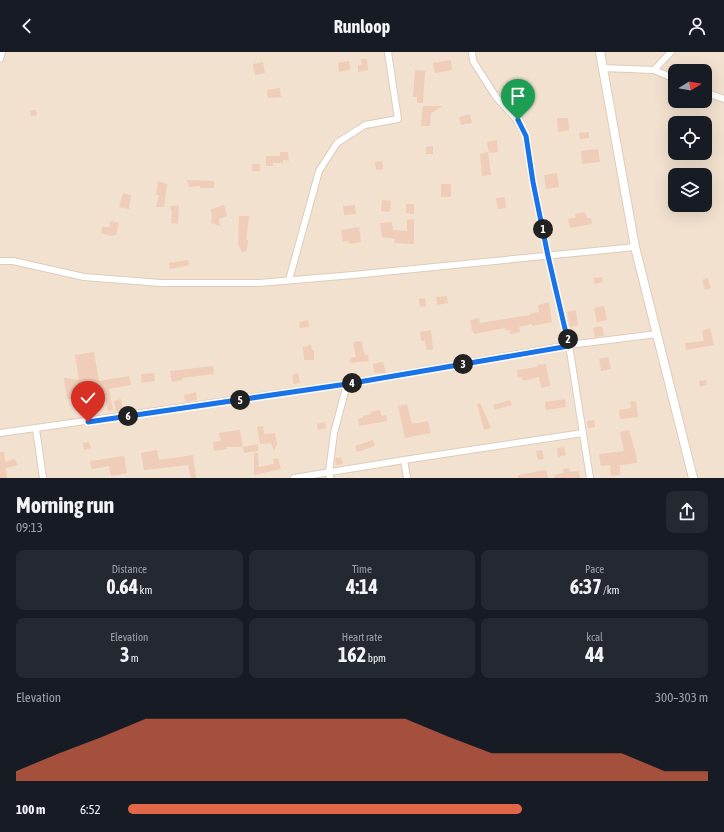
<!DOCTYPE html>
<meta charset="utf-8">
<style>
:root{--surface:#171b24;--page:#242831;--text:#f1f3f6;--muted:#9ea1a6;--accent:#e26648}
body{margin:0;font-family:"Asap Condensed",sans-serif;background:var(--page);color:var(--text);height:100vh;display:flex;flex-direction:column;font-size:15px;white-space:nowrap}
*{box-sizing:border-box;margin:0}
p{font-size:13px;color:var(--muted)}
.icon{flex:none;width:22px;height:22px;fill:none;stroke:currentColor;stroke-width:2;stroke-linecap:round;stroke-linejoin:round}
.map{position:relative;height:426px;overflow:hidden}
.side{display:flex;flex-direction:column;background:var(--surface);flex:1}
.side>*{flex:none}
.needle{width:26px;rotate:79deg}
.controls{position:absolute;left:668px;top:12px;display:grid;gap:8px}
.controls a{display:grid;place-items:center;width:44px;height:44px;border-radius:8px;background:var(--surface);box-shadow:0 4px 16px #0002;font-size:20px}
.pin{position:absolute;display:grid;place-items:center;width:34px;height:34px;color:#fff;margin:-41px -17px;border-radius:50% 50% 50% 0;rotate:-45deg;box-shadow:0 0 4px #0007}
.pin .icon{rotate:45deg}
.km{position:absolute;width:20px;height:20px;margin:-10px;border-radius:50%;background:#222;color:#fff;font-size:11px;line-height:20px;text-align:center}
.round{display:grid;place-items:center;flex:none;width:42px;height:42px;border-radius:8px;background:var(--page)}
.summary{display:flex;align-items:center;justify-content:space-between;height:68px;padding:0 16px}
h1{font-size:22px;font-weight:700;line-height:30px}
.figures{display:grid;grid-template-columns:repeat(3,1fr);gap:6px;height:68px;padding:4px 16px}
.figures div{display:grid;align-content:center;border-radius:8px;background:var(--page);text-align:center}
.figures b{font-size:20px;font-weight:700}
.figures small{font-size:11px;font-weight:400}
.figures p{font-size:11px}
.chart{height:112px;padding:8px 16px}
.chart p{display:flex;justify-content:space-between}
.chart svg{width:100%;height:72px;margin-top:4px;fill:var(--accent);opacity:.7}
ul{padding:0 16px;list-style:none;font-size:13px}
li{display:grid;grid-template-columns:64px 48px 1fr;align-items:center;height:30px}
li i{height:10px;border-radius:5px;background:var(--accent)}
header{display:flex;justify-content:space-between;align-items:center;height:52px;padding:0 16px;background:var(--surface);font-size:18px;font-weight:700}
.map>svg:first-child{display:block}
.residential{fill:#f2e1ce;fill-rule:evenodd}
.building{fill:#efcdb8}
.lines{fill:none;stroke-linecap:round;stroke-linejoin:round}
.minor-casing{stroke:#dfccbc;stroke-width:8}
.tertiary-casing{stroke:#dfccbc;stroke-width:10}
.minor{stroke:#fff;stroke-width:6}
.tertiary{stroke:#fff;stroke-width:8}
.route-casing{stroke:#fff;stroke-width:8}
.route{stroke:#1a73e8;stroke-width:5}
</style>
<header><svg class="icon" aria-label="back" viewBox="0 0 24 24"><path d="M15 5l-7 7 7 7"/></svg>Runloop<svg class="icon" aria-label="person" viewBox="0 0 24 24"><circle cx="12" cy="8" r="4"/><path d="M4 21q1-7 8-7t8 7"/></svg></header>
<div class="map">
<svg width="724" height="426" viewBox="0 0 724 426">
<rect width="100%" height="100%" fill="#fbf0e0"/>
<path class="residential" d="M0,0h724v426h-724zM675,19h30v30h-30zM675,71h30v30h-30zM675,123h30v30h-30z"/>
<path class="building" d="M361,7h6l1,11 -10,2v-7h4z
M451,8l1,10 -17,3 -2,-10z
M349,9l1,9 -11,2 -1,-9z
M263,10l2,11 -10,2 -2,-11z
M415,18l10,1 -2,32h-6v-6h-4z
M280,36l1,9 -13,1 -1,-8z
M423,54h20l-12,7 -1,13h-9z
M30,58h6l1,5 -6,1z
M470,62l2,9 -11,2 -2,-8z
M557,66h11l1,12 -11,2z
M589,80v6l-9,1 -1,-6z
M497,88l1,12 -9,1 -2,-11z
M433,94v8h-7v-7z
M598,97l2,13 -18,2 -1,-13z
M280,100h8l1,9 -6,-1v3h-10v3h-7v-10h14z
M488,100l3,23 -9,1 -2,-22z
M382,109l1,8 -7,1 -1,-8z
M252,112h8v7h-8z
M557,121l2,14 -13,2 -2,-14z
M187,128l27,1v7h-14v-2l-11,1z
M158,129l9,3 -3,23h-8l3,-12h-3z
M441,132h10v13h-10z
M123,141l8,2 -2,14 -10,-2z
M505,145l1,11 -8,1 -2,-11z
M382,148l9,1 -1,11 -9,-1z
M406,152h8v10l-8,-1z
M179,153l-1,19 -7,-1 1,-10 -2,-7z
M224,153l3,11 -8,3 1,7 -9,-3 1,-6 -1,-8z
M355,153l1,9 -12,1 -1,-9z
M585,160l2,6h4l1,6 -22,4 -2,-9 8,-1 -1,-4z
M239,164h10l-3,24h2l-1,11 -5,1 -4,-8z
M414,167v25l-20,-1 1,-4 -13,-2 -2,-14 12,-1 1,8 14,1v-11z
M110,169l9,2 -3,12 -4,1 -11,-3 1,-6h8z
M359,175l2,15 -12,2 -1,-3 -5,1 -2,-12z
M188,208l1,5 -19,4 -1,-6z
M602,225l1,5 -9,2 -1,-6z
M708,226l3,10 -6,2 -3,-10z
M447,244l1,7 -11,2 -1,-8z
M425,246l1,8 -6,1 -1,-8z
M549,250l3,20 -20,4v-2l-13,3 1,5 -10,2v-4l-4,1 -1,-3 -31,6 -1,-3h-1l-2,-11 9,-2 1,5 50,-8 -1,-1 10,-2 -1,-7z
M604,254l3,14 -10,2 -3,-14z
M576,258l2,15 -8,2 -3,-15z
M308,268l1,7 -9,1 -1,-6z
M602,274l2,10 -9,1 -2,-9z
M710,276l4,17 -28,5 -1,-7 19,-2 -2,-10z
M431,278l2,19 -6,1 -2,-9h-4l-1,-9z
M361,289l4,14h3l1,6 -18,2 -1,-5 6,-1 -3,-15z
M311,293l1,5h2v10h-10l-1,-13z
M94,300l5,29 30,-5 2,9 -22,4 4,21 -5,1 -4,-16 -22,4h-15l-3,-21 15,2 -4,-25z
M608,305l3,12 -10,2 -2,-12z
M383,310l3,11h-12l-1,-9z
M546,312l4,22 -9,2 -2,-11 -16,4 -1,-4 -4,1 -1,-8 20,-3v-2z
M213,314l1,8 -32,4v2l-10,2 -2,-11z
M154,321l1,8 -13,2 -1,-9z
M298,321l2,10 -6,1 -2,-9z
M706,328l1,5 -7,2 -1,-6z
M196,340l1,8 -12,2 -1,-7z
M121,347l2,12 -7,1 -2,-11z
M565,347l1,8 -20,3 -1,-8z
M510,348l2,5 -17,5 -2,-5z
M636,349l2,16 -18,2 -1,-9 12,-2 -1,-6z
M480,351l11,25 -7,2 -7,-26z
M407,352l5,20 16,-3 3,12 -26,5 -7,-32z
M380,358l1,6 5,-1 1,6 -28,5 -1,-7 5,-1v-2l8,-2v-2z
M594,368l1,7 -7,1 -1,-7z
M325,370l1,6 -8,2 -1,-6z
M263,374l1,8 11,-1 2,11 -3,7 -3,-8 -11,1 -3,-17z
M240,378l3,17h-17l1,2 -13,2 -1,-9 8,-1 -2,-8z
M629,378l7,24 1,9 -17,2v10l-9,1 -1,-11 -9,1 -2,-12 25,-3 -4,-19z
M373,388l2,6 -18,6 -2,-6z
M89,390l2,6 -7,2 -1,-7z
M258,392v7l-14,2 -1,-6z
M564,395l2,8 -8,2 -1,-9z
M157,398l2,10 34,-5 3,23h-5l-3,-13 -44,5 -3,-17z
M542,398l2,9 -6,1 -2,-9z
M0,400h4l1,10 9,-3 4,6 -12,3 1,10h-7z
M254,401h4l1,14 15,-3 -1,-5 5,-1 3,11 -27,6z
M124,404l3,17 -16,3 -2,-10 -17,3 -2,-8z
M341,405l2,7 -7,1 -1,-7z
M569,416l1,4 9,-1 1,7h-25l-1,-3 10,-2 -1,-4z
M544,418h2l2,8h-30v-3z"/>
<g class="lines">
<g class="minor-casing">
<path id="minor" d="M472,0l1,9 23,36 21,23 9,16 7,46 15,74 21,89 21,133
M0,7l2,-7
M603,16l51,2 17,-18
M654,18l21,9
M705,40l19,7
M0,209h13l71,16 77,6h98l94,-8 282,-28
M289,228l30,-109 18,-28 28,-18 33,-6 -10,-67
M36,377l7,49
M0,381l347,-49 222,-39 88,-11
M404,408l179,-27
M294,426l110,-18 3,18
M330,426l-1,-6 5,-39 13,-49"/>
</g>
<g class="tertiary-casing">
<path id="tertiary" d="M600,0l35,195 58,231"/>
</g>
<use href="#minor" class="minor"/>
<use href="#tertiary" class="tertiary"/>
</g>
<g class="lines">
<g class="route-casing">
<path id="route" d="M88,370l259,-38 222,-38 -21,-90 -15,-74 -7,-46 -8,-16"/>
</g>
<use href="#route" class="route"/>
</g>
</svg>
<div class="controls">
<a><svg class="needle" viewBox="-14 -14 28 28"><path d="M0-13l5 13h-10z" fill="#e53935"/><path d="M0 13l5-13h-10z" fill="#9ea1a6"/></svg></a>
<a><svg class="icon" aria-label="locate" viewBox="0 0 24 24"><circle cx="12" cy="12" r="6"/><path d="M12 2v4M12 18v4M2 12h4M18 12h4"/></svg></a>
<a><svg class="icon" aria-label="layers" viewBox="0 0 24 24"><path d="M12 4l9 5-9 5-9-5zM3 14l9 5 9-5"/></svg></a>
</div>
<div class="pin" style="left:518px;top:68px;background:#1e9e55"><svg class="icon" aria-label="arrive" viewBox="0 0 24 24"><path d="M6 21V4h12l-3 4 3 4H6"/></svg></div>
<div class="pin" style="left:88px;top:370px;background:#d93025"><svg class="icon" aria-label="check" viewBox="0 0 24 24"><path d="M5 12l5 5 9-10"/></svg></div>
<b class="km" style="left:543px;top:177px">1</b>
<b class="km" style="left:568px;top:287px">2</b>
<b class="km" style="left:463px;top:312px">3</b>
<b class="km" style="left:352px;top:331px">4</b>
<b class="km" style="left:240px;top:348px">5</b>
<b class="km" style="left:128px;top:364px">6</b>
</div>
<section class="side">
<div class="summary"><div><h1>Morning run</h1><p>09:13</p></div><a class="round"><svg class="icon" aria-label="share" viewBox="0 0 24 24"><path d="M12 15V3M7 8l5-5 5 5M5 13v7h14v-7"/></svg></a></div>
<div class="figures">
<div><p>Distance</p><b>0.64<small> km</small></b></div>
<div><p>Time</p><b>4:14</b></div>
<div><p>Pace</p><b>6:37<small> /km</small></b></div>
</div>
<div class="figures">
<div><p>Elevation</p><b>3<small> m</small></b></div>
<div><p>Heart rate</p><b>162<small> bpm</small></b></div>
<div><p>kcal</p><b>44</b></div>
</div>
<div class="chart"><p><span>Elevation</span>300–303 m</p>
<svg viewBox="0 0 160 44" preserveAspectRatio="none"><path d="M0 44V38L10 27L20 17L30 6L40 6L50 6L60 6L70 6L80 6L90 6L100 17L110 27L120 27L130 27L140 27L150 38L160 38V44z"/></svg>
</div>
<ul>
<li><b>100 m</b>6:52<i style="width:68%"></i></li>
</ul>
</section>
